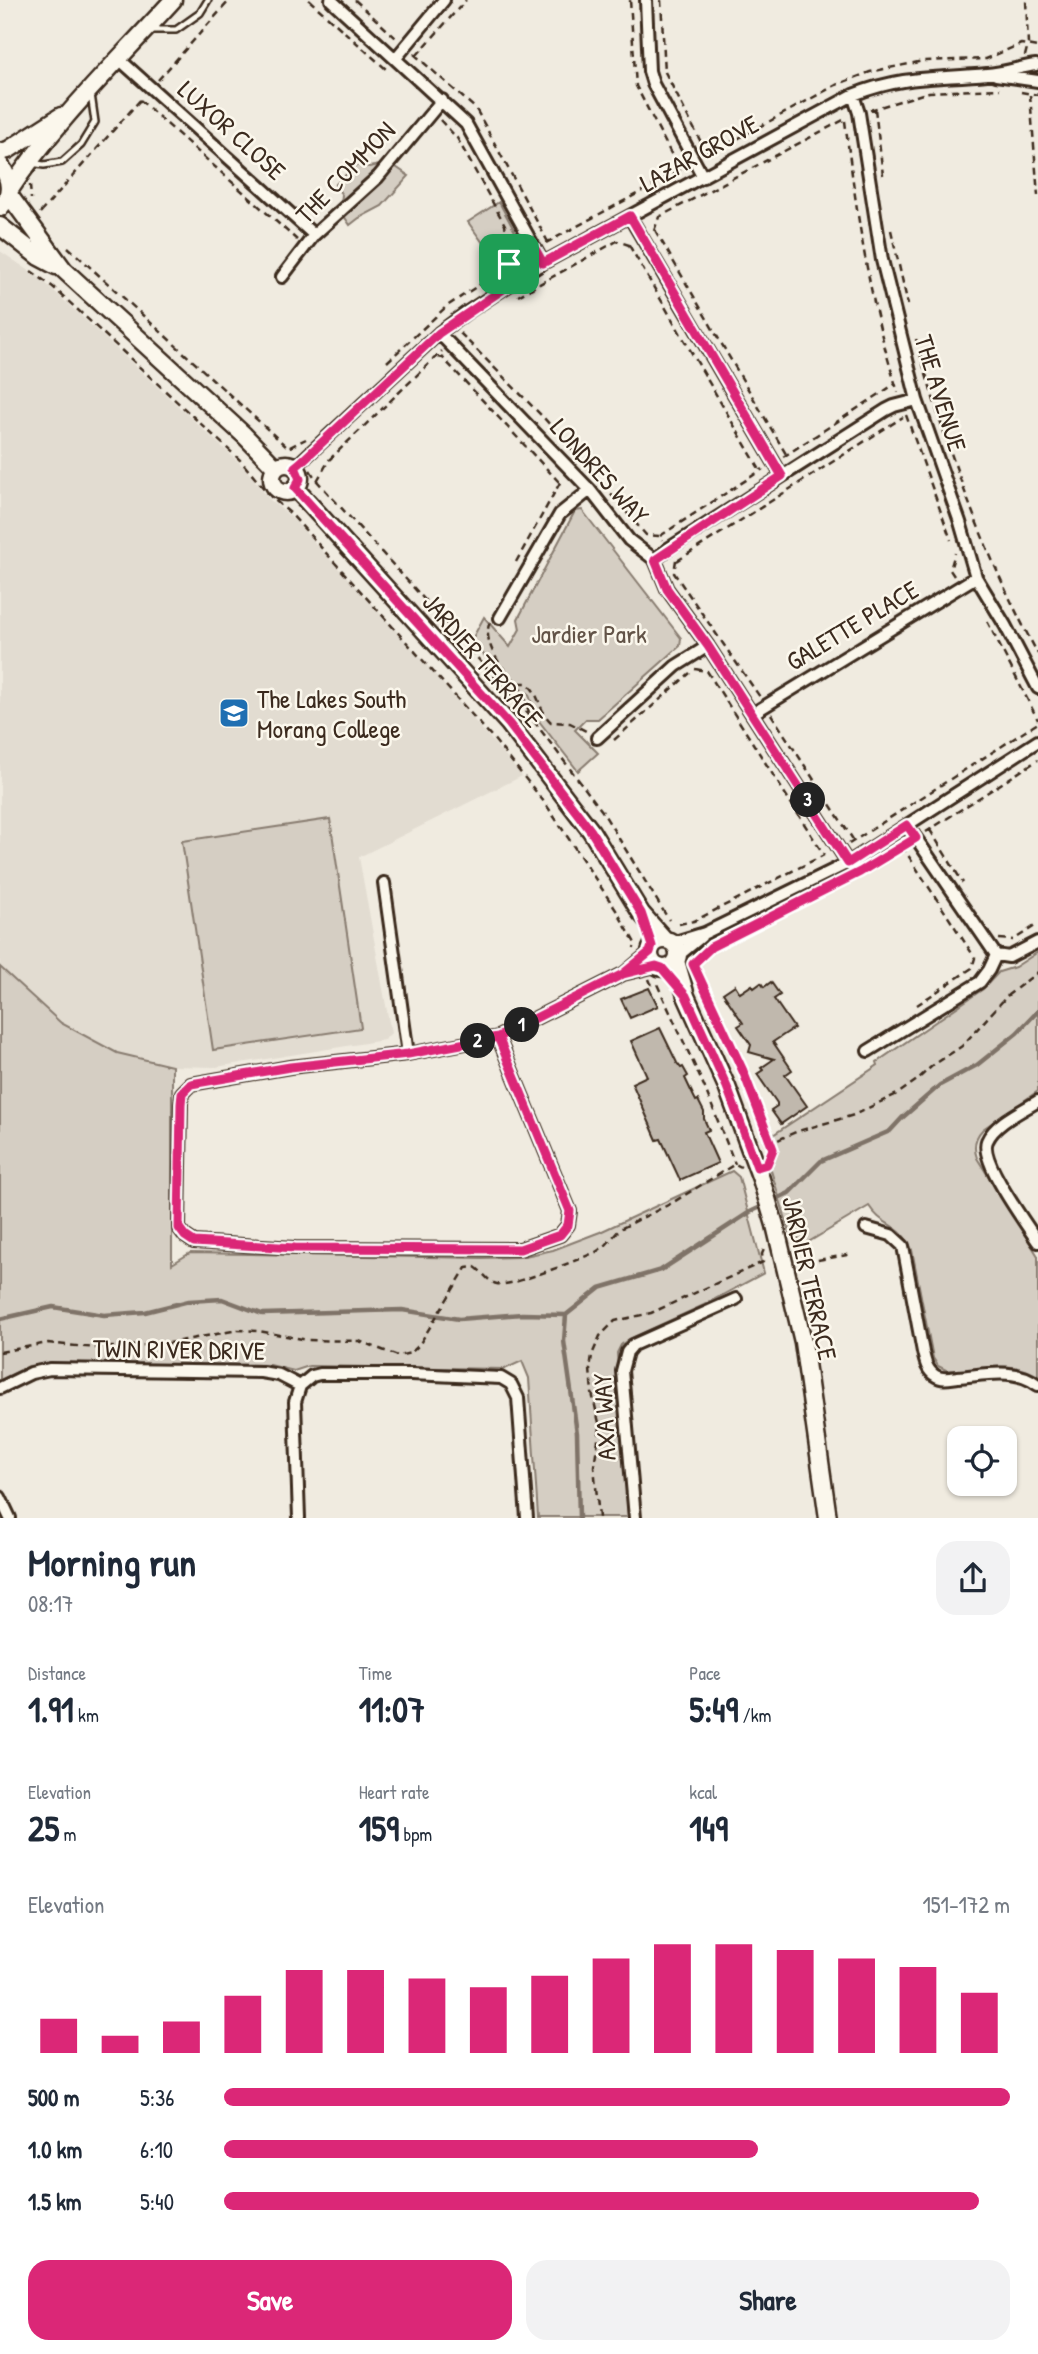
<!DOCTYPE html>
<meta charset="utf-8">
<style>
:root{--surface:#fff;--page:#f2f2f3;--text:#1f2937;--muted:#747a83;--accent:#db2777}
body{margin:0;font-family:"Patrick Hand",sans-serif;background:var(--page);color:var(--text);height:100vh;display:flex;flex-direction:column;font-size:26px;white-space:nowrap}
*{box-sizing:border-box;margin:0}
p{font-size:23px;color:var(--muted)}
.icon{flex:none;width:38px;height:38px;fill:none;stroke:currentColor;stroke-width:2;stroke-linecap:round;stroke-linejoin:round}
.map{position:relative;height:1518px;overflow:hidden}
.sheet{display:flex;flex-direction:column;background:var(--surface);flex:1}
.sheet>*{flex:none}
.tools{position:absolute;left:947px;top:1426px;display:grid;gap:14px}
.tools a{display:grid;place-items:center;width:70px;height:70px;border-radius:14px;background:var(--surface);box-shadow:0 2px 5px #0004;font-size:35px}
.pin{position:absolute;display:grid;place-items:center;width:60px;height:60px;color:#fff;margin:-30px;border-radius:14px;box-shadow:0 4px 10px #0006}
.km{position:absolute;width:35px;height:35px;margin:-18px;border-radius:50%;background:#222;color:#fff;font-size:19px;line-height:35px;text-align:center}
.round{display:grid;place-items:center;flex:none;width:74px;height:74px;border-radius:21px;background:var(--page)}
.overview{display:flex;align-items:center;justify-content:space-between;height:119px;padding:0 28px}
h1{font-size:38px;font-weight:800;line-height:52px}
.figures{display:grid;grid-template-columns:repeat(3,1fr);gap:10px;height:119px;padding:7px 28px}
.figures div{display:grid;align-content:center}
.figures b{font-size:35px;font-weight:800}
.figures small{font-size:19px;font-weight:400}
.figures p{font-size:19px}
.chart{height:196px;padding:14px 28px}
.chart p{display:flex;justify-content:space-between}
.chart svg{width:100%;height:126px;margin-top:7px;stroke:var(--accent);stroke-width:6}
.button{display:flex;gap:14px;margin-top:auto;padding:14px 28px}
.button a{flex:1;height:80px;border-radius:21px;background:var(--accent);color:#fff;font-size:28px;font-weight:800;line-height:80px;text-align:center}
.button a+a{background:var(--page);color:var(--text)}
ul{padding:0 28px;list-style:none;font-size:23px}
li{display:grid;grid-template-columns:112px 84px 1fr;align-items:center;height:52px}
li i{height:18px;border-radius:9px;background:var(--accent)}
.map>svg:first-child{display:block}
.built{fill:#e2dcd1}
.green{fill:#d5cec3;stroke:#887c70;stroke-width:2}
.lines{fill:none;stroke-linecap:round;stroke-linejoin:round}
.stream{stroke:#7f7367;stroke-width:4.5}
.building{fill:#c0b8ad;stroke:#3b2a1e;stroke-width:2}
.lane-casing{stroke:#3b2a1e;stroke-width:10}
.street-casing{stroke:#3b2a1e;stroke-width:16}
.secondary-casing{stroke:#3b2a1e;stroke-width:21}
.path{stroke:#3b2a1e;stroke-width:2.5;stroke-dasharray:7 5;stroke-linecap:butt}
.lane{stroke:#fbf7ec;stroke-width:5}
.street{stroke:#fbf7ec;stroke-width:10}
.secondary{stroke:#fbf7ec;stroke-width:16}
.route-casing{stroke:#fff;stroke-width:14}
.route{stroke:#db2777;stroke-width:9}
.labels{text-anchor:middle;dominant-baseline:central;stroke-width:5;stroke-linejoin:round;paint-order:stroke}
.street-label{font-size:26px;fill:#3b2a1e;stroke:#fbf7ec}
.park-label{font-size:26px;fill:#625347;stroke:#fbf7ec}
.poi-label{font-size:26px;fill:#3b2a1e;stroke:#fbf7ec;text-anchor:start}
</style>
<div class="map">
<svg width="1038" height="1518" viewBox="0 0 1038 1518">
<rect width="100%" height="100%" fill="#f0ebe0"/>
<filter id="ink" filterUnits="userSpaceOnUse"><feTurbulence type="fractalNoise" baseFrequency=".0143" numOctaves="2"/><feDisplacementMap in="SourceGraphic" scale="14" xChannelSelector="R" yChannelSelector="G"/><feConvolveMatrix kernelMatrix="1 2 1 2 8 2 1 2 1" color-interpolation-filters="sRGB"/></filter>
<g filter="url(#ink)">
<path class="built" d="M0,251l40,27 206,191 23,30 24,20 122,132 107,125 -163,81 32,176 -7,7 -168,27 -44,-1 -55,-13 -56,-30 -61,-56z"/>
<path class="green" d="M390,163l19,13 -27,30 -23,12 -9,7 -10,-15 2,-15 -7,-10 22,-21 12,3z
M499,202l20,37 -3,12 -18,13 -30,-42z
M582,510l99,128 -1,8 -82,73h-12l-11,11 23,23 -20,18 -39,-50 -11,-28 -10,-1 -47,-51 13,-24 26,30 10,-18 -2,-10 57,-108z
M330,819l31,209 -148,22 -31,-209z
M1038,952v139l-55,38c-9,9 -10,18 -6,29l61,98v120c-29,-19 -60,-3 -92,-6l-8,-4 -5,-8 -21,-108c-11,-27 -30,-23 -43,-44l-64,38 -15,-11 -21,-69 6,-15 -5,-12 108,-72 -1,-3 106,-73 16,-17 16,-5z
M0,967l61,56 56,30 55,13v198l18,-11 292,5 38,-1 33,-7 47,-18 132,-61 7,6 25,96 -60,32 -75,34 -8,6 -4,8 11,164h-90l-9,-139 -7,-17 -17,8 -196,-3 -15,5 -24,-6 -220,-2 -21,3 -29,14z"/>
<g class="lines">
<path class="stream" d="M772,1201l17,-8 32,-32 69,-30 12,-13 38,-33 37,-20 40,-32 21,-22
M0,1319l53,-12 51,8 41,-3 44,-11 33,-2 40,15 140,-4 57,9 63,-5 44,1
M579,1518l-2,-85 -13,-92 2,-26 34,-27 61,-18 89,-58 15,-7"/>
</g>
<path class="building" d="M771,982l9,13 -6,4 20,29 -21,14 19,28 -7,5 22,31 -26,18 -10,-14 6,-4v-3l-20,-29 6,-4 -2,-2 13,-9 -25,-7 2,-7 -13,-19 5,-3 -20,-30 12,-8 5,8 12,-8 2,3 7,-5 3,4z
M649,988l9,18 -28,12 -9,-19z
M660,1028l17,35 4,5 2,-1 5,9 -3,2 9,19 2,4 2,-1 6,12v7l5,11 -5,2 14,31 -38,17 -19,-41 -4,1 -25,-57 15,-7 -16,-35z"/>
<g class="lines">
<g class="lane-casing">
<path id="lane" d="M152,30h24l24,-17 8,-13
M31,163l13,2 18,-3 19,-17 14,-23 -4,-28"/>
</g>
<g class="street-casing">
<path id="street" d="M331,0l135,124 77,139
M646,0l3,71 4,13 50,93
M396,58l48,-58
M119,59l195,176
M996,75l42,6
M853,95l6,18 23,147 35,140 43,122 16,55 29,48 33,63
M630,217l152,259
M282,277l32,-42 64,-58 64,-77
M439,333l151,157 39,50 26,20 12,29 41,57 140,217
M295,467l144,-134 27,-20 77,-50 310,-168c50,-20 83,-16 134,-21 17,-1 33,-7 49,-9
M655,560l13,-11 218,-139 8,-4 23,-6
M500,618l60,-104 30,-24
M752,714l224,-137
M597,738l79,-72 32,-20
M907,825l89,130
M384,883l24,171
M672,943l33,-10 143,-70 190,-122
M678,956l23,-19
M625,973l25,-21
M498,1037l72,174 -2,14 -8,10 -40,14 -225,-1 -101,-6 -9,-6 -6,-8 2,-124 1,-11 9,-9 99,-17 118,-13 90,-17 125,-63 33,-8
M868,1051l112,-69 9,-12 7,-15 13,2 29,-15
M1038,1101c-16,10 -43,22 -51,40 -8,19 39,83 51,101
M866,1228l25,7 12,11 20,106c2,9 4,19 13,24 6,4 14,2 22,1 27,-2 57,-10 80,8
M0,1388l31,-15 19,-4 211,3 18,3 21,11 12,-10 8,-2h91l90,4 10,6 7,14 9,120
M0,1497l10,21
M299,1518l-4,-116 5,-16
M635,1518l-13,-147 5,-19 6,-7 103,-46"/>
</g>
<g class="secondary-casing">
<path id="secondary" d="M0,152l8,-2 53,-34
M0,165c11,14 13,29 0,43
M9,191c46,-70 108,-129 164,-191
M9,195l55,75 180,165 32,33
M0,226l39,31 17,9
M272 478a14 14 0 1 1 28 0a14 14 0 1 1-28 0Z
M295,488l214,236 82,107 50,82 24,27
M650 954a14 14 0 1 1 28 0a14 14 0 1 1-28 0Z
M676,961l10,35 41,91 34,92 14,46 28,117 25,176"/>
</g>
<path class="path" d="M309,0l78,70
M355,0l41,38
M630,0l6,86 44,85
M661,0l4,72 39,76 6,5
M414,54l62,55 72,133
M417,55l49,-55
M1025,56l3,-12 -2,-44
M158,80l72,-80
M1021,92l17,3
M1030,95l8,101
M140,100l157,140
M875,109l8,66
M870,110l59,-18 71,-3
M440,120l17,18 48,87c3,17 -4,24 4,40
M845,121c11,88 25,186 53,271
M706,156l130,-71 34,-13 53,-11 63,-2 35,-15 17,3
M30,185l1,14
M40,213l102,-115
M655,230l131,224
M891,230l17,75
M654,231l5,-14 188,-99
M546,243l139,-75
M629,245l131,225
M68,247l220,201 18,-9
M31,271l22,16 187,173 31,37 19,16 202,224 53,66 71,107 19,33 -1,5
M518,296l99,-55 12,4 4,-2
M460,333l83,84 54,60
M916,339c30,109 68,216 122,315
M438,357l5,1 116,124
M387,362l60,-56 78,-51
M906,415l45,125
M783,457l112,-73
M310,470l7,11 213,235 72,95 67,109
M317,481l12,-21 113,-109
M603,485l43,50 14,1 2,4
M660,536l103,-67
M676,560l-2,13 86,124
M677,561l226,-144
M516,562l46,-83
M954,576l-4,-6 5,-17
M987,621l51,99
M490,622c-9,19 12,49 28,61h9c14,13 11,27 24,39l19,1 18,9
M695,669l12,2 117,184
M518,684l6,11 6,21
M771,714l83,127
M614,740l76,-67
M930,830l33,53
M926,832l112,-72
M849,844l189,-121
M902,846l73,112 -3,10 -55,37
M857,873l49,-29
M679,924l15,-3 130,-66
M1018,937l20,-13
M999,939l14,1
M693,965l18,-18 96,-49
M696,971l47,100 28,72
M649,979l2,5h6l47,102 31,78
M769,1158l4,-9 -2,-6 27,-12 56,-16 45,-22 18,-13 15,-14 30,-20 46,-51 30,-23
M806,1262l47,-8
M0,1352l48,-9 48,5 68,-4 74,-14 21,1 49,9 51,1 39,15 13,-3 8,-8 47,-77 9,-1c8,5 13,15 22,17 13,4 82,-25 99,-32l10,-7 14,-16 52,-26 63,-39 6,3
M599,1518l-5,-52 6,-39 -8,-34 -2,-24 2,-14 8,-19 15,-15 36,-8 112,-51 -1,-8 3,-7"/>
<use href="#lane" class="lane"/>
<use href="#street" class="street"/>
<use href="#secondary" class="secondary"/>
</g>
</g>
<g class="lines" filter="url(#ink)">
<g class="route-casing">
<path id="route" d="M509,264l6,17 -76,52 -139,130 -5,4 5,12 -5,9 214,236 82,107 50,82 11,33 -2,6 -27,22 -125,63 72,174 -2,14 -8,10 -40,14 -225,-1 -101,-6 -9,-6 -6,-8 2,-124 1,-11 9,-9 99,-17 118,-13 90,-17 125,-63 33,-8 6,2 24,28 41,91 30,80 10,-3 6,-15 -30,-78 -50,-107 18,-17 149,-75 56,-34 -9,-13 -59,38 -140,-217 -41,-57 -12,-29 127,-84 -152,-260 -87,47 -8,-14 -26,15"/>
</g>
<use href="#route" class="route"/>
</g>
<defs>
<g id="school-square" transform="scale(1.575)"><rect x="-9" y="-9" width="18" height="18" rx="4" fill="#1f6fb2" stroke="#fbf7ec"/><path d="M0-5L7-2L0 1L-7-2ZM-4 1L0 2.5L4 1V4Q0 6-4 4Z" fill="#fff"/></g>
</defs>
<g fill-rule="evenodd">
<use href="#school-square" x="234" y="713"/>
</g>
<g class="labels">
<g class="street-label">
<text transform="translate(232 130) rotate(42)">LUXOR CLOSE</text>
<text transform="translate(699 153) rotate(-29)">LAZAR GROVE</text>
<text transform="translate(345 172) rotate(-46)">THE COMMON</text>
<text transform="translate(941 393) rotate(73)">THE AVENUE</text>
<text transform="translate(600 471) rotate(48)">LONDRES WAY</text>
<text transform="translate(852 625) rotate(-31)">GALETTE PLACE</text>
<text transform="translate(483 660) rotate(49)">JARDIER TERRACE</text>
<text transform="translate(810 1278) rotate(77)">JARDIER TERRACE</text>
<text transform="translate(179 1349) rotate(1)">TWIN RIVER DRIVE</text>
<text transform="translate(604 1417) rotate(-93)">AXA WAY</text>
</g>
<g class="park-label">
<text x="589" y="633">Jardier Park</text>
</g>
<g class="poi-label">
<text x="257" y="698">The Lakes South<tspan x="257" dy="30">Morang College</tspan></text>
</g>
</g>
</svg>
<div class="tools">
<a><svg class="icon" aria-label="locate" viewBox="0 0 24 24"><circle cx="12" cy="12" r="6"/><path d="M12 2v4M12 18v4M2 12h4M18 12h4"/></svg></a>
</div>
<div class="pin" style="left:509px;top:264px;background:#1e9e55"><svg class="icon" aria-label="arrive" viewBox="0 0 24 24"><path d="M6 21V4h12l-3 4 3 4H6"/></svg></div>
<b class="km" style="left:522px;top:1025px">1</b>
<b class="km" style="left:478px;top:1041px">2</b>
<b class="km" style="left:808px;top:800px">3</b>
</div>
<section class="sheet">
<div class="overview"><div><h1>Morning run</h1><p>08:17</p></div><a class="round"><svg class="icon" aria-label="share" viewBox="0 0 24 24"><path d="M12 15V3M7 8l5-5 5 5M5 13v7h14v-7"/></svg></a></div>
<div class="figures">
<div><p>Distance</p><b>1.91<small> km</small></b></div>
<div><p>Time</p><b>11:07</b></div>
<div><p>Pace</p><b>5:49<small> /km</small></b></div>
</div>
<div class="figures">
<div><p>Elevation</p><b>25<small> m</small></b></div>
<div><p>Heart rate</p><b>159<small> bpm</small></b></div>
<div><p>kcal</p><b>149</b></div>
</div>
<div class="chart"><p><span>Elevation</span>151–172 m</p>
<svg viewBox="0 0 160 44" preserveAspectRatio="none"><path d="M5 44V32M15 44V38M25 44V33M35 44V24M45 44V15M55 44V15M65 44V18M75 44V21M85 44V17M95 44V11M105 44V6M115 44V6M125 44V8M135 44V11M145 44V14M155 44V23"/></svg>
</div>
<ul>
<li><b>500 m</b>5:36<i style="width:100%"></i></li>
<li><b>1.0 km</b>6:10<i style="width:68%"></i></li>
<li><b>1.5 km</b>5:40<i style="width:96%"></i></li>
</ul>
<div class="button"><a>Save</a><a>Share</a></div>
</section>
